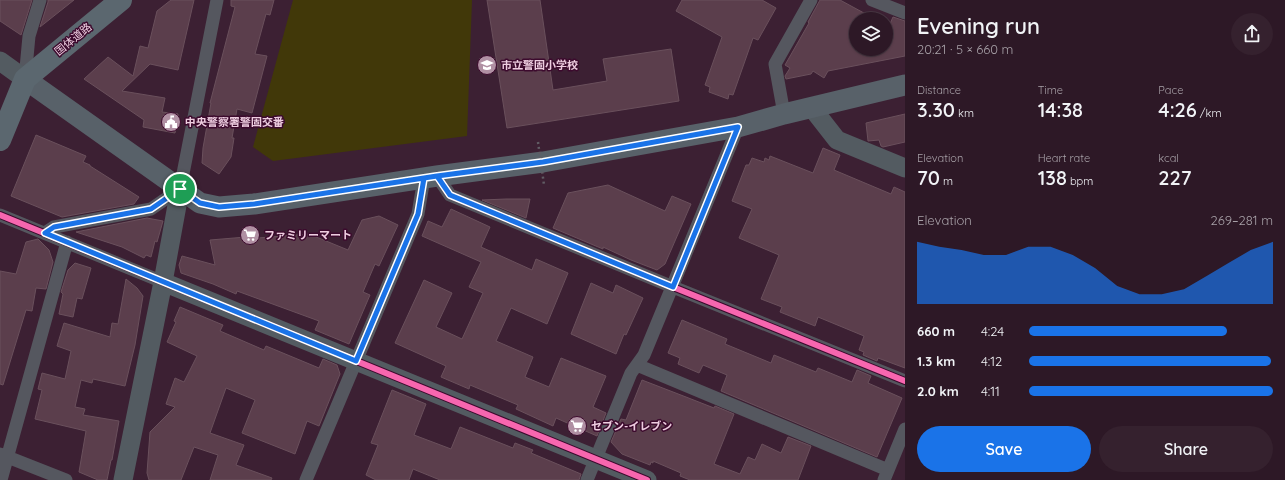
<!DOCTYPE html>
<meta charset="utf-8">
<style>
:root{--surface:#2d1826;--page:#35212e;--text:#f1f3f6;--muted:#a7a0a7;--line:#483743;--accent:#1a73e8}
body{margin:0;font-family:Quicksand,"Noto Sans JP",sans-serif;background:var(--page);color:var(--text);height:100vh;display:flex;flex-direction:column;font-size:15px;white-space:nowrap}
*{box-sizing:border-box;margin:0}
p{font-size:13px;color:var(--muted)}
.icon{flex:none;width:22px;height:22px;fill:none;stroke:currentColor;stroke-width:2;stroke-linecap:round;stroke-linejoin:round}
.map{position:relative;flex:1;overflow:hidden}
.panel{display:flex;flex-direction:column;background:var(--surface);width:380px}
.panel>*{flex:none}
.buttons{position:absolute;left:849px;top:12px;display:grid;gap:8px}
.buttons a{display:grid;place-items:center;width:44px;height:44px;border-radius:50%;background:var(--surface);box-shadow:0 1px 3px #0004,0 0 0 1px var(--line);font-size:20px}
.pin{position:absolute;display:grid;place-items:center;width:34px;height:34px;color:#fff;margin:-17px;border:2px solid #fff;border-radius:50%;box-shadow:0 1px 4px #0007}
.round{display:grid;place-items:center;flex:none;width:42px;height:42px;border-radius:21px;background:var(--page)}
.summary{display:flex;align-items:center;justify-content:space-between;height:68px;padding:0 12px}
h1{font-size:22px;font-weight:600;line-height:30px}
.metrics{display:grid;grid-template-columns:repeat(3,1fr);gap:6px;height:68px;padding:4px 12px}
.metrics div{display:grid;align-content:center}
.metrics b{font-size:20px;font-weight:600}
.metrics small{font-size:11px;font-weight:400}
.metrics p{font-size:11px}
.chart{height:112px;padding:8px 12px}
.chart p{display:flex;justify-content:space-between}
.chart svg{width:100%;height:72px;margin-top:4px;fill:var(--accent);opacity:.7}
.cta{display:flex;gap:8px;margin-top:auto;padding:8px 12px}
.cta a{flex:1;height:46px;border-radius:24px;background:var(--accent);color:#fff;font-size:16px;font-weight:600;line-height:46px;text-align:center}
.cta a+a{background:var(--page);color:var(--text)}
ul{padding:0 12px;list-style:none;font-size:13px}
li{display:grid;grid-template-columns:64px 48px 1fr;align-items:center;height:30px}
li i{height:10px;border-radius:5px;background:var(--accent)}
main{display:flex;flex:1;min-height:0}
.map>svg:first-child{display:block}
.green{fill:#413809}
.building{fill:#5b3e4c;stroke:#6a505c}
.lines{fill:none;stroke-linecap:round;stroke-linejoin:round}
.street{stroke:#55575f;stroke-width:13}
.secondary{stroke:#535b61;stroke-width:19}
.primary{stroke:#586169;stroke-width:21}
.highway{stroke:#5b676f;stroke-width:22}
.path-bridge{stroke:#615d65;stroke-width:2.5;stroke-dasharray:2 3;stroke-linecap:butt}
.cycleway-casing{stroke:#3c0a2d;stroke-width:8}
.cycleway{stroke:#f766af;stroke-width:6}
.route-casing{stroke:#fff;stroke-width:8}
.route{stroke:#1a73e8;stroke-width:5}
.labels{text-anchor:middle;dominant-baseline:central;stroke-width:3;stroke-linejoin:round;paint-order:stroke}
.street-label{font-size:11px;fill:#eecde0;stroke:#3c0a2d}
.poi-label{font-size:11px;font-weight:bold;fill:#eecde0;stroke:#3c0a2d;text-anchor:start}
</style>
<main>
<div class="map">
<svg width="905" height="480" viewBox="0 0 905 480">
<rect width="100%" height="100%" fill="#3c2033"/>
<path class="green" d="M293,0h179l-5,136 -194,25 -20,-14z"/>
<path class="building" d="M0,0h32l-11,35 -21,-14z
M48,0h26l-34,27 8,-25z
M171,0h23l-16,70 -28,-6 -28,27 43,7 -3,14 16,2 -3,19 -32,-6 1,-7 -60,-41 24,-22 25,19 7,-30 8,2 9,-37z
M231,0h43l-4,15 -4,-1 -11,40 12,2 -15,57 -15,-4 -5,29h2l-3,19 -12,17 -17,-11 1,-15 8,-45h-1l25,-96 -4,-1z
M487,0h53l13,90 54,-9 -4,-22 68,-10 8,52 -172,27z
M682,0h80l14,8 -18,32 -5,-2 -20,57 -4,-1 -1,5 -19,-7 1,-5 -5,-2 17,-48 -46,-26z
M820,0h20l35,19h-19v30h30v-16l7,-16 12,4v35l-77,15 -4,7 -11,-7 -2,3 -25,5 -1,-3 5,-8 -5,-3 24,-42 -1,-1z
M905,114v28l-22,5 -2,-1 -2,-6 -11,1 -2,-18z
M36,135l50,21 -3,6 7,3v1l49,31 -5,7 -72,13 -51,-21z
M823,148l17,7 -6,15 57,24 3,-7 11,5v176l-27,-10 -1,3 -14,-6 1,-3 -5,-2 5,-14 -46,-19 -3,9 -35,-14 2,-5 -21,-8 18,-44 -40,-17 13,-29 -20,-8 14,-36h3l3,-7 12,4 1,-4 4,2 1,-4 43,17z
M608,185l57,26 7,-15 19,8 -26,60 -8,6 -26,-10 -28,-13v2l-50,-21 15,-35z
M506,199h24l-4,19 -44,-18z
M451,209l39,18 -9,20 51,23 4,-11 32,14 -21,51 -36,-16 -15,33 37,16 -8,20 24,10 12,-29 45,18 -13,31 13,6 -9,23 -41,-18 -3,8 -37,-17 2,-4 -48,-20 -1,4 -28,-12 5,-11 -51,-23 29,-63 28,13 -16,34 26,12 21,-46 -14,-6 12,-25 -59,-26 6,-15 14,6z
M379,216l19,9 -19,41 -4,-2 -12,28 7,3 -21,49 -34,-14 4,-9 -82,-30 -1,3 -23,-10 -32,-11 -2,-8 3,-9 33,9 -5,-25 48,-4v2l51,-4 39,16 14,-30z
M147,218l16,3 -6,21 -2,-1 -4,16 -5,-2 -2,3 -22,-11 -46,-15z
M38,239l11,11 4,12 -7,27 -10,-1 -4,23 -6,-1 -23,75 -3,-1v-113l16,3 10,-32z
M75,263l16,5 -9,31 -5,-1 -4,19 -14,-3 4,-20 -2,-2 7,-22z
M126,279l11,9 6,8 -8,49 -10,41 -32,-7 -1,4 -11,-3 -6,27 10,2 -2,6 36,6 -7,39h-1l-4,20h-9l-19,-8 7,-41 -51,-12 7,-29 -4,-1 4,-16 23,6 6,-28 -14,-5 7,-23 46,14 2,-14 6,1z
M591,283l22,10 3,-8 27,13 -17,37 -2,-1 -8,20 -45,-20z
M180,307l43,18 -3,6 44,19 2,-4 53,22 4,-9 14,6 3,9 -21,52 -12,-5 -12,33 -53,-21 13,-33 -29,-12 -16,45 34,12 -8,20 36,13 -1,2h-61l8,-25 -24,-8 -13,33h-32l-2,-7 3,-41 25,-25 -9,-3 9,-26 9,4 13,-26 -30,-14 9,-20 -2,-1z
M682,320l45,19 -2,5 46,19 3,-8 42,17 2,-4 34,14 5,-12 14,6 -3,7 34,15 -25,59 -156,-66 6,-16 -24,-10 -4,8 -21,-9 2,-6 -12,-5z
M642,380l44,17 28,11 1,-2 19,8 -20,50 26,10 8,-17 7,3 7,-16 19,9 7,-16 23,9 -13,34h-108l-10,-4 1,-3 -28,-12v2l-2,-1 -1,3 -28,-11 -11,-12 10,-23 5,1z
M392,390l34,14 -12,31 37,14 9,-22 53,21 2,-5 18,7 -2,3 50,21 -2,6h-139l-27,-11 -4,11h-33l-10,-5 12,-30 -7,-2z"/>
<g class="lines">
<path class="street" d="M872,0l33,13
M25,79l4,-43 11,-36
M784,114l-9,-50 36,-64
M437,176l13,19 223,92 232,94
M0,215l163,67
M45,233l9,-6 97,-18 29,-20 37,-189
M637,365l251,105
M0,454l66,26
M1,480l66,-238
M306,480l112,-266 6,-36
M587,480l44,-107 13,-18 94,-228
M884,480l21,-51"/>
<path class="secondary" d="M0,61l25,18
M812,108l25,32 68,28
M163,282l484,198
M123,480l40,-198 17,-93"/>
<path class="primary" d="M25,79l175,124 19,4 35,-3 183,-28 106,-14 195,-35 46,-13 121,-29"/>
<path class="highway" d="M0,140l25,-61 96,-79"/>
<path class="path-bridge" d="M538,142l6,43"/>
<g class="cycleway-casing">
<path id="cycleway" d="M437,176l13,19 223,92 232,94
M0,215l647,265"/>
</g>
<use href="#cycleway" class="cycleway"/>
</g>
<g class="lines">
<g class="route-casing">
<path id="route" d="M180,189l-29,20 -97,18 -9,6 311,128 62,-147 6,-36 13,-2 13,19 223,92 65,-160 -195,35 -106,14 -13,2 -170,26 -35,3 -19,-4 -20,-14"/>
</g>
<use href="#route" class="route"/>
</g>
<defs>
<g id="school-disc" transform="scale(1)"><circle r="9.5" fill="#b090a3" stroke="#3c0a2d"/><path d="M0-5L7-2L0 1L-7-2ZM-4 1L0 2.5L4 1V4Q0 6-4 4Z" fill="#fff"/></g>
<g id="civic-disc" transform="scale(1)"><circle r="9.5" fill="#b090a3" stroke="#3c0a2d"/><path d="M-.6-6.5H3V-4.5H.6V-3L4-1V1h2V6H-6V1h2V-1L-.6-3ZM-1.2 2.5V6h2.4V2.5Z" fill="#fff"/></g>
<g id="supermarket-disc" transform="scale(1)"><circle r="9.5" fill="#b090a3" stroke="#3c0a2d"/><path d="M-6-5.5h2.5l.6 2H6L4.5 2H-2.5L-4.4-4H-6ZM-1.5 3.2a1.3 1.3 0 1 0 .1 0ZM3 3.2a1.3 1.3 0 1 0 .1 0Z" fill="#fff"/></g>
</defs>
<g fill-rule="evenodd">
<use href="#school-disc" x="487" y="65"/>
<use href="#civic-disc" x="171" y="122"/>
<use href="#supermarket-disc" x="250" y="235"/>
<use href="#supermarket-disc" x="577" y="426"/>
</g>
<g class="labels">
<g class="street-label">
<text transform="translate(73 39) rotate(-39)">国体道路</text>
</g>
<g class="poi-label">
<text x="501" y="65">市立警固小学校</text>
<text x="185" y="122">中央警察署警固交番</text>
<text x="264" y="235">ファミリーマート</text>
<text x="591" y="426">セブン-イレブン</text>
</g>
</g>
</svg>
<div class="buttons">
<a><svg class="icon" aria-label="layers" viewBox="0 0 24 24"><path d="M12 4l9 5-9 5-9-5zM3 14l9 5 9-5"/></svg></a>
</div>
<div class="pin" style="left:180px;top:189px;background:#1e9e55"><svg class="icon" aria-label="arrive" viewBox="0 0 24 24"><path d="M6 21V4h12l-3 4 3 4H6"/></svg></div>
</div>
<section class="panel">
<div class="summary"><div><h1>Evening run</h1><p>20:21 · 5 × 660 m</p></div><a class="round"><svg class="icon" aria-label="share" viewBox="0 0 24 24"><path d="M12 15V3M7 8l5-5 5 5M5 13v7h14v-7"/></svg></a></div>
<div class="metrics">
<div><p>Distance</p><b>3.30<small> km</small></b></div>
<div><p>Time</p><b>14:38</b></div>
<div><p>Pace</p><b>4:26<small> /km</small></b></div>
</div>
<div class="metrics">
<div><p>Elevation</p><b>70<small> m</small></b></div>
<div><p>Heart rate</p><b>138<small> bpm</small></b></div>
<div><p>kcal</p><b>227</b></div>
</div>
<div class="chart"><p><span>Elevation</span>269–281 m</p>
<svg viewBox="0 0 160 44" preserveAspectRatio="none"><path d="M0 44V6L10 9L20 11L30 14L40 14L50 9L60 9L70 14L80 22L90 33L100 38L110 38L120 35L130 27L140 19L150 11L160 6V44z"/></svg>
</div>
<ul>
<li><b>660 m</b>4:24<i style="width:81%"></i></li>
<li><b>1.3 km</b>4:12<i style="width:99%"></i></li>
<li><b>2.0 km</b>4:11<i style="width:100%"></i></li>
</ul>
<div class="cta"><a>Save</a><a>Share</a></div>
</section>
</main>
